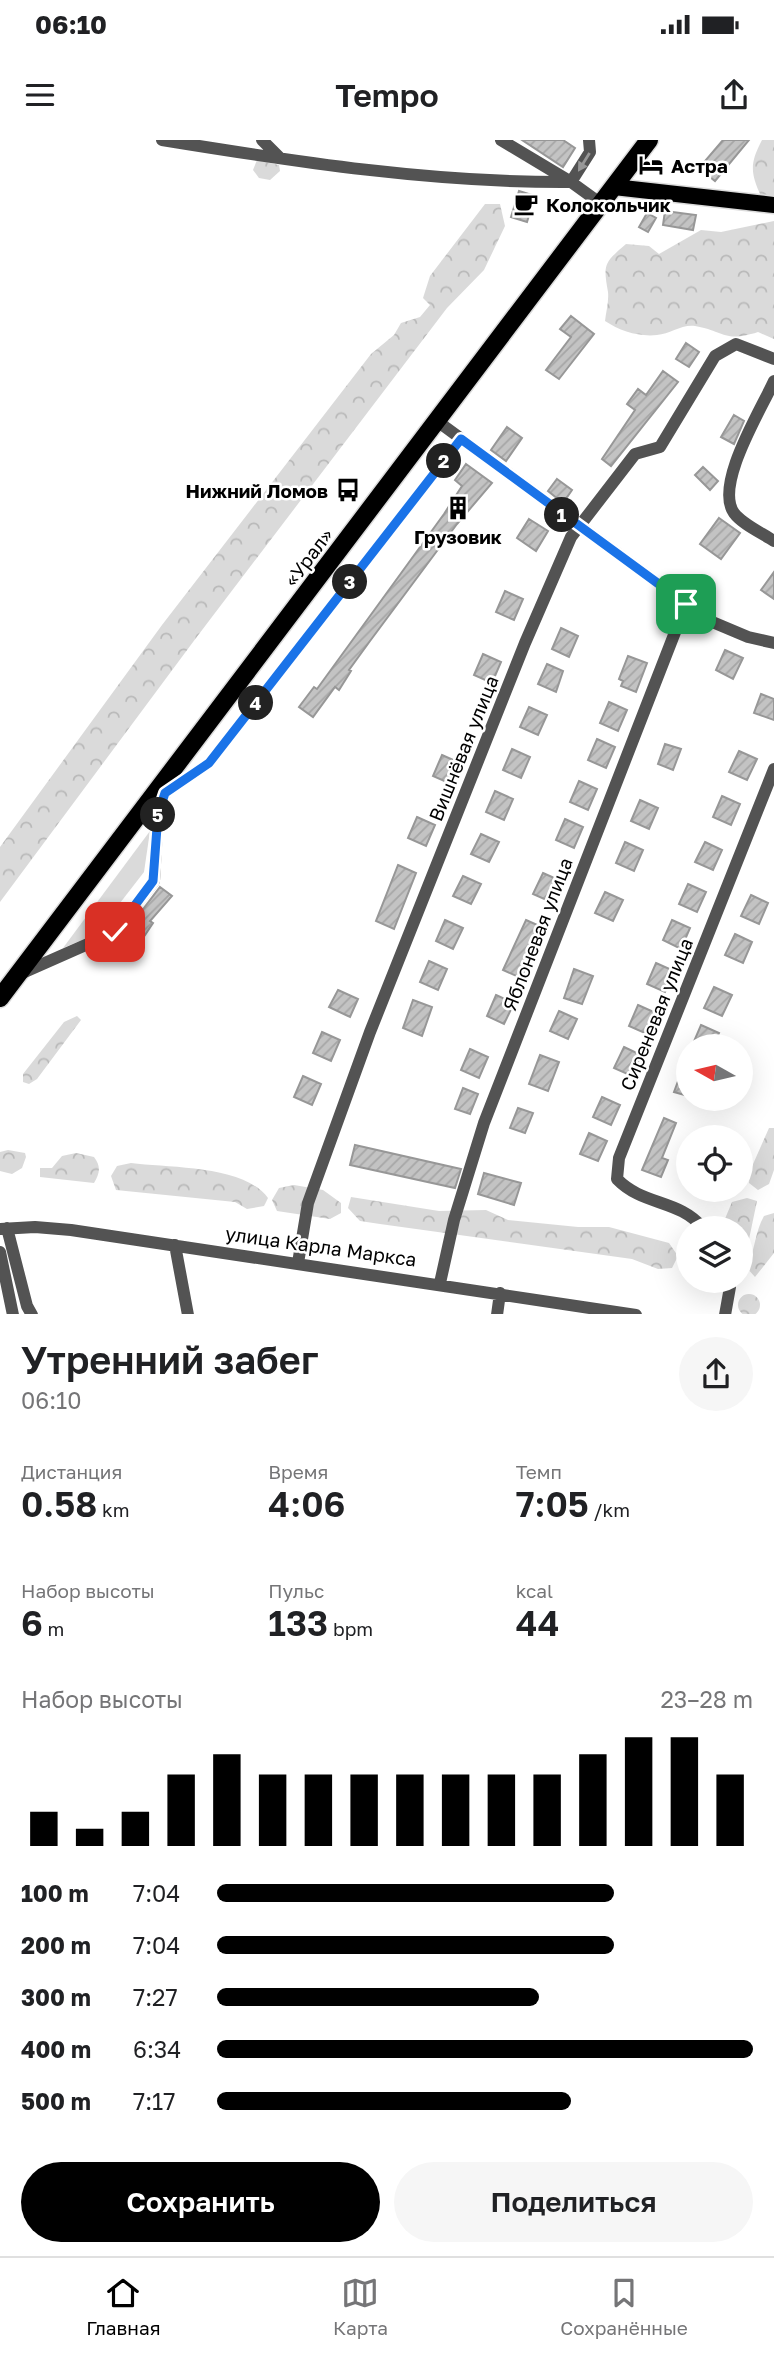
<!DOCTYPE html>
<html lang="ru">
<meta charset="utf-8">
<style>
:root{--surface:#fff;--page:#f6f6f6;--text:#202124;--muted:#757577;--line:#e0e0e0;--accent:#000}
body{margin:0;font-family:"Golos Text",sans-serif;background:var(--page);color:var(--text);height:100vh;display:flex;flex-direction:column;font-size:26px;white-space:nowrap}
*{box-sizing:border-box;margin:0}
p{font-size:23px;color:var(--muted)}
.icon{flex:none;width:38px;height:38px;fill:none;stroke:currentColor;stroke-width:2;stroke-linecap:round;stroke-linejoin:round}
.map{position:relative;height:1174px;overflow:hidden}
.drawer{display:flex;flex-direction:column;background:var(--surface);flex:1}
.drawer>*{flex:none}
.needle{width:46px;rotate:278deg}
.fabs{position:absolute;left:676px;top:894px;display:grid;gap:14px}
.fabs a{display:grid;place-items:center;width:77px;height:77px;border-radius:50%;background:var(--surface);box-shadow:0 7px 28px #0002;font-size:35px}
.pin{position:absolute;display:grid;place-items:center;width:60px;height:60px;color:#fff;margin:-30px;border-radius:14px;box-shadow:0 4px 10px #0006}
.km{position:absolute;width:35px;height:35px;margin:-18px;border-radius:50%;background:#222;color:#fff;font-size:19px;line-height:35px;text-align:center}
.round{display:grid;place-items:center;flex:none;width:74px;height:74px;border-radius:37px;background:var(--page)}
.headline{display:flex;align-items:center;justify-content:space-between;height:119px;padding:0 21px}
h1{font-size:38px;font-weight:600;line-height:52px}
.metrics{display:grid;grid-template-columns:repeat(3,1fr);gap:10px;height:119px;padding:7px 21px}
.metrics div{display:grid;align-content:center}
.metrics b{font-size:35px;font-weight:600}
.metrics small{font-size:19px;font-weight:400}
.metrics p{font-size:19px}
.chart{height:196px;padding:14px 21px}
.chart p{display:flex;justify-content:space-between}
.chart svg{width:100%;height:126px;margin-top:7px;stroke:var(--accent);stroke-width:6}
.action{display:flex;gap:14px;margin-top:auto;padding:14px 21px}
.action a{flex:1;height:80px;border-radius:42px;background:var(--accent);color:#fff;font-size:28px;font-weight:600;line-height:80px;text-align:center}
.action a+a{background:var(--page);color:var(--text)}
ul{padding:0 21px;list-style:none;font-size:23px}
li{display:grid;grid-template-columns:112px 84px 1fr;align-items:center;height:52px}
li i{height:18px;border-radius:9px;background:var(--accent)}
.status{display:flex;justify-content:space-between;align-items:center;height:49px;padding:0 35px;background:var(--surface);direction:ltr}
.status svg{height:19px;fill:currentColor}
header{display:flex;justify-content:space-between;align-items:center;height:91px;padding:0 21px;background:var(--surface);font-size:32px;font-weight:600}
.tabs{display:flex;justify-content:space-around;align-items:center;height:98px;border-top:2px solid var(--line);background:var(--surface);font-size:19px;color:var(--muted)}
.tabs a{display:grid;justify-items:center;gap:4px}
.tabs .active{color:var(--accent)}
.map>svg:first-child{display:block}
.green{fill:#dadada}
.forest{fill:url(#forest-crowns)}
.building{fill:url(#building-hatch);stroke:#979797;stroke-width:2}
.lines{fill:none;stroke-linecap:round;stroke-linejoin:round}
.major-casing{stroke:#dbdbdb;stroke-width:19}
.highway-casing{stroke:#dbdbdb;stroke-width:21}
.minor{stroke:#535353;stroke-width:12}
.major{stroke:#000;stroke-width:16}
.highway{stroke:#000;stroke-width:18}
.oneway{fill:#989898}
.route-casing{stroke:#fff;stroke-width:14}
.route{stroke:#1a73e8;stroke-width:9}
.labels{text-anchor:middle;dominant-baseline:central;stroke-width:5;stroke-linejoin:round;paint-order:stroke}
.poi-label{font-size:19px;font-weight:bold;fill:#000;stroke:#fff;text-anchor:start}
.street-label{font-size:19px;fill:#000;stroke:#fff}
</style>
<div class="status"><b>06:10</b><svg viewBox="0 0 49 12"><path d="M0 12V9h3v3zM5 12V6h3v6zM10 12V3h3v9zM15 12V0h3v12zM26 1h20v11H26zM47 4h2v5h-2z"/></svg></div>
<header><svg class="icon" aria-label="menu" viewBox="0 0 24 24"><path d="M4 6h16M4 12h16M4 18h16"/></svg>Tempo<svg class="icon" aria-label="share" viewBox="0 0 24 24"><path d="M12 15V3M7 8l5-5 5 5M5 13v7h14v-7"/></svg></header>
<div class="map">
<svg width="774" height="1175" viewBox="0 0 774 1175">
<defs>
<pattern id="forest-crowns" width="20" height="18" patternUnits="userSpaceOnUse" patternTransform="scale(1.75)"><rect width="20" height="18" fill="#dadada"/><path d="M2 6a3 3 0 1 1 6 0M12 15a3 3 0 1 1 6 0" fill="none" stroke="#b9b9b9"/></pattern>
<pattern id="building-hatch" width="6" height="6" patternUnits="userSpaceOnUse" patternTransform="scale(1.75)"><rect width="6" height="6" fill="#c3c3c3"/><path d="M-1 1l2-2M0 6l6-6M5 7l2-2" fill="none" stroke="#a6a6a6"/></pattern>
</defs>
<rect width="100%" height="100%" fill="#fff"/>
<path class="green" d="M150,691l-6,41 -48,62 -33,14z"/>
<path class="forest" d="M762,0h12v57l-13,-1c-11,-24 -11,-33 1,-56z
M257,20l22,5 1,6 -10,9 -11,-2 -6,-8z
M485,64h15l5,22 -21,44 -37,38 -251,330 -196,264v-55l162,-222 209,-271 23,-19 7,-12 19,-6 10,-12 -7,-7 7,-22z
M774,81v118l-16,-7c-34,11 -34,-1 -63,-6 -13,-2 -25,8 -38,9 -18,2 -37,-4 -52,-14 1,-9 4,-20 3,-29 -5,-28 -4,-29 18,-48l23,2 10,8 42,-24 20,2z
M77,876l4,4 -44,59 -8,5 -6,-2v-8l41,-52z
M769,988h5v42l-5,14 -11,6 -9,-7 1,-12z
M8,1010l17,3 1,4 -4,11 -10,6 -12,-3v-19z
M76,1013l18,4c7,9 6,16 0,26l-54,-6v-9h12l10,-12z
M131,1023c39,5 113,2 137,35l-4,8 -17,3 -12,-7 -119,-12 -5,-14 6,-10z
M294,1045l29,5 18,13v10l-11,6 -53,-8 -5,-11 7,-12z
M351,1057l88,14 47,-1 22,10 70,7h31l60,16 9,13 -6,12 -14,1 -26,-10 -252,-35 -20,-3 -12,-13z
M747,1058l10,3 -9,43 -8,10v-26h-18v-2l10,-24z
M774,1073v40l-19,24 -8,-9c8,-18 8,-36 17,-52z
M738 1165a11 11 0 1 1 22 0a11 11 0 1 1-22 0Z"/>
<path class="building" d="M522,0h41l12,8 -12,19z
M723,0h26l-34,41 -16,-13z
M519,51l16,5 -8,26 -16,-5z
M665,71l31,4 -3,15 -30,-5z
M647,73l9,5 -8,14 -9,-5z
M571,176l23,18 -35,45 -13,-9 25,-33 -11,-8z
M686,203l13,9 -10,15 -13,-8z
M663,231l15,11 -67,84 -9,-7 33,-49 -8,-6 11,-15 8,6z
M734,275l10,6 -10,23 -13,-7z
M507,287l15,11 -16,23 -15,-11z
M466,324l26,19 -35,41 -87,117 -21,29 2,1 -12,19 -4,-3 -22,30 -14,-10 15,-20 3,2 127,-175 18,-28 -7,-6z
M703,327l15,14 -8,9 -15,-15z
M557,339l15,11 -9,13 -15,-12z
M719,378l21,15 -19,26 -21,-15z
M529,379l19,12 -12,20 -19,-13z
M774,432v27l-13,-9z
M505,451l18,8 -9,21 -18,-8z
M561,488l17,8 -9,21 -17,-8z
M725,510l18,8 -10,21 -17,-9z
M483,514l18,8 -9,21 -18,-8z
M628,516l19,7 -11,29 -15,-6 2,-5 -4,-2z
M547,524l16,7 -7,21 -18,-8z
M761,554l13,5v21l-20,-7z
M609,562l18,8 -9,21 -18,-8z
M529,567l18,8 -9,20 -18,-8z
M597,599l18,8 -9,21 -18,-8z
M665,604l16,5 -8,21 -15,-6z
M512,609l18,8 -9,21 -18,-8z
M739,611l18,8 -10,21 -18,-8z
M442,615l18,8 -9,21 -18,-8z
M579,641l18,8 -9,21 -18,-8z
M495,651l18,8 -9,21 -18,-8z
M722,656l18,8 -9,21 -18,-8z
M640,660l18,8 -9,21 -18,-8z
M417,677l18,8 -9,21 -18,-8z
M565,679l18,8 -9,21 -18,-8z
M481,694l18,8 -10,20 -18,-8z
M625,702l18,8 -9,21 -18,-8z
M705,702l17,8 -9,20 -18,-8z
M398,725l18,8 -22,56 -18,-8z
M543,733l18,8 -10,21 -18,-8z
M463,736l18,8 -10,20 -18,-8z
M688,744l18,8 -9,20 -18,-8z
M160,747l12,9 -22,25 3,2 -8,12 -14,-10z
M605,752l18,8 -10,21 -18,-8z
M751,755l17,8 -9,21 -18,-8z
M445,780l18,8 -10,21 -17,-8z
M526,780l18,8 -23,50 -18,-8z
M672,780l18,8 -9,21 -18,-9z
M735,794l17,8 -9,21 -18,-8z
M429,821l18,8 -9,21 -18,-8z
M656,823l18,8 -9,21 -18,-8z
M574,829l19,7 -11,28 -18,-6z
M714,847l18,8 -10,21 -18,-8z
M338,850l20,9 -8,18 -21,-10z
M496,855l18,8 -10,21 -17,-8z
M413,860l19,7 -10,29 -19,-8z
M638,865l18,8 -9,21 -18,-8z
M559,871l18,8 -9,20 -18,-8z
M701,885l18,8 -6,13h-21z
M322,892l18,8 -9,21 -18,-8z
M624,907l17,8 -9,21 -18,-8z
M470,909l18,8 -9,21 -18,-8z
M540,915l19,7 -11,29 -19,-7z
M687,917h1v39l-14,-4z
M303,936l18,8 -9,21 -18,-8z
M463,948l15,6 -8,20 -15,-5z
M602,957l18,8 -9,20 -18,-8z
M518,968l15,5 -8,20 -15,-5z
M664,978l12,5 -14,35 6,2 -7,17 -19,-7z
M589,993l18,8 -9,20 -18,-7z
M355,1005l106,24 -6,19 -105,-23z
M484,1033l37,10 -7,22 -36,-11z"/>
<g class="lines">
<g class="major-casing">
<path id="major" d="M614,47l160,18"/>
</g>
<g class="highway-casing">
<path id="highway" d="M0,858l649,-858"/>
</g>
<path class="minor" d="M162,0c135,22 272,43 409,42l19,-30 -1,-12
M262,0l18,18
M501,0l70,42 29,21
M774,241c-13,29 -60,104 -40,132 8,11 28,20 40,28
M437,281l273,200 38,16 26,6
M165,653l44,-30 252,-324
M20,834l95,-42 39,-51 4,-67 10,-28
M7,1088l20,78 5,9
M703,1088c-24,-29 -60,-22 -86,-49l2,-21 155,-389
M0,1089l35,-2 36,3 565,85
M175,1105l13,70
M0,1112l13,63
M298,1123l10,-60 62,-171 155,-389 46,-106 64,-83 25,-7 55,-91 21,-12 38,15
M440,1143l14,-63 30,-97 202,-519
M497,1175l3,-22
M725,1175l5,-28 -3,-6"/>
<use href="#major" class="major"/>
<use href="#highway" class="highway"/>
</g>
<defs><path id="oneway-solid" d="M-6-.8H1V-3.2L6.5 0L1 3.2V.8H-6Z" transform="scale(1.75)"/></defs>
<use class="oneway" href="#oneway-solid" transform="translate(584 22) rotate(122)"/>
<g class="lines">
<g class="route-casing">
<path id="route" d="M115,792l38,-51 5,-67 7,-21 44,-30 252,-324 225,165"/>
</g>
<use href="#route" class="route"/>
</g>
<defs>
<g id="hotel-bare" transform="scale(1.89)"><path d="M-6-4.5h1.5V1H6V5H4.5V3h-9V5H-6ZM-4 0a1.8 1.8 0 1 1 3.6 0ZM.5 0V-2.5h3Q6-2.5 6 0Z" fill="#000" stroke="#fff" stroke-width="2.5" paint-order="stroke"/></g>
<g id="cafe-bare" transform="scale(1.89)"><path d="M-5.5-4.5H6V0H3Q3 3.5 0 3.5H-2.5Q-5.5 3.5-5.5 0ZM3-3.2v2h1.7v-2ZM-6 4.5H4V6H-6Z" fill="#000" stroke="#fff" stroke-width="2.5" paint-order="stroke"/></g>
<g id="bus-bare" transform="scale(1.89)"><path d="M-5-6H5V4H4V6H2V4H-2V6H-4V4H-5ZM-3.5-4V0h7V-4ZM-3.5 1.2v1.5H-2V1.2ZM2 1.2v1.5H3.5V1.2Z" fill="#000" stroke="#fff" stroke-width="2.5" paint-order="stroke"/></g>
<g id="building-bare" transform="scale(1.89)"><path d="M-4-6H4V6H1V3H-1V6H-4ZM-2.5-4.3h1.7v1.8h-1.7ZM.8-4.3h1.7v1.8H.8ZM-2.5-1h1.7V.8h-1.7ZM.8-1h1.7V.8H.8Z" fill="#000" stroke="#fff" stroke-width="2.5" paint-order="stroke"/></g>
</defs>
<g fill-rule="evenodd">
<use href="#hotel-bare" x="651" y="25"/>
<use href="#cafe-bare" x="526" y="64"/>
<use href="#bus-bare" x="348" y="350"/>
<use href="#building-bare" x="458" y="368"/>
</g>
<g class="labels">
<g class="poi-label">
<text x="671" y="25">Астра</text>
<text x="546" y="64">Колокольчик</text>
<text x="328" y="350" text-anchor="end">Нижний Ломов</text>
<text x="458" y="396" text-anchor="middle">Грузовик</text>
</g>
<g class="street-label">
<text transform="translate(308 417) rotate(-53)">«Урал»</text>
<text transform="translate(463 608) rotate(-68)">Вишнёвая улица</text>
<text transform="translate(537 794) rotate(-69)">Яблоневая улица</text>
<text transform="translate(656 874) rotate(-68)">Сиреневая улица</text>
<text transform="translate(321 1106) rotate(8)">улица Карла Маркса</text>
</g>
</g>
</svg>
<div class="fabs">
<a><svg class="needle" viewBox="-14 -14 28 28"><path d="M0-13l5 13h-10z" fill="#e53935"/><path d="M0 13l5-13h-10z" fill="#757577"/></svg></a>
<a><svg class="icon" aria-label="locate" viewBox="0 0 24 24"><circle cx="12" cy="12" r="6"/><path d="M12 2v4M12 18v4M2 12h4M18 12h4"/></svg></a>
<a><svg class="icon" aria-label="layers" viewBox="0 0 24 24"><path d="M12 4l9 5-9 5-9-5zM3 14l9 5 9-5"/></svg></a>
</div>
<div class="pin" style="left:686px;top:464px;background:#1e9e55"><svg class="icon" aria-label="arrive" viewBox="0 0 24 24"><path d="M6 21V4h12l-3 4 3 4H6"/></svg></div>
<div class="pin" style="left:115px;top:792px;background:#d93025"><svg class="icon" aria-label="check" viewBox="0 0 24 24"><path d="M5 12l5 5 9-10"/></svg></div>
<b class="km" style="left:562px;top:375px">1</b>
<b class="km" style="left:444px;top:321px">2</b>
<b class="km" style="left:350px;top:442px">3</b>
<b class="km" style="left:256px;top:563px">4</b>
<b class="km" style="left:158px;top:675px">5</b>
</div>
<section class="drawer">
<div class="headline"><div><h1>Утренний забег</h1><p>06:10</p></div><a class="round"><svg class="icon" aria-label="share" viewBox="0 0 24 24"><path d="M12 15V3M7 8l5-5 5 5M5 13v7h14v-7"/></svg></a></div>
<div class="metrics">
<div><p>Дистанция</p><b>0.58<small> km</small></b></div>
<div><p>Время</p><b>4:06</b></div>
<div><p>Темп</p><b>7:05<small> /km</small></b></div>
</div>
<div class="metrics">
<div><p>Набор высоты</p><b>6<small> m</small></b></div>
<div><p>Пульс</p><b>133<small> bpm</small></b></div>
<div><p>kcal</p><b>44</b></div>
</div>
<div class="chart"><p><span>Набор высоты</span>23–28 m</p>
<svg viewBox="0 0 160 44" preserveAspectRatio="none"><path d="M5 44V32M15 44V38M25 44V32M35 44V19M45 44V12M55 44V19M65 44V19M75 44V19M85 44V19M95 44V19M105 44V19M115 44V19M125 44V12M135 44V6M145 44V6M155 44V19"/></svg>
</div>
<ul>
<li><b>100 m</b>7:04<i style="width:74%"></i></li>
<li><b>200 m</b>7:04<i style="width:74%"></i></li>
<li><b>300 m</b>7:27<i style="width:60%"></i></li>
<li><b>400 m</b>6:34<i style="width:100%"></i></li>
<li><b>500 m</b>7:17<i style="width:66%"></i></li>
</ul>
<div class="action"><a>Сохранить</a><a>Поделиться</a></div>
</section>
<nav class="tabs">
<a class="active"><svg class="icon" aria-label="home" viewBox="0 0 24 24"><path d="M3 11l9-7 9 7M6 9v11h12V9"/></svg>Главная</a>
<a><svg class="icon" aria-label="map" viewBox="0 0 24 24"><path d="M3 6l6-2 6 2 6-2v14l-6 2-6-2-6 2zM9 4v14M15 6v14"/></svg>Карта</a>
<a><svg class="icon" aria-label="saved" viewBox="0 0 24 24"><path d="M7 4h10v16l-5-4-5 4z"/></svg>Сохранённые</a>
</nav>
